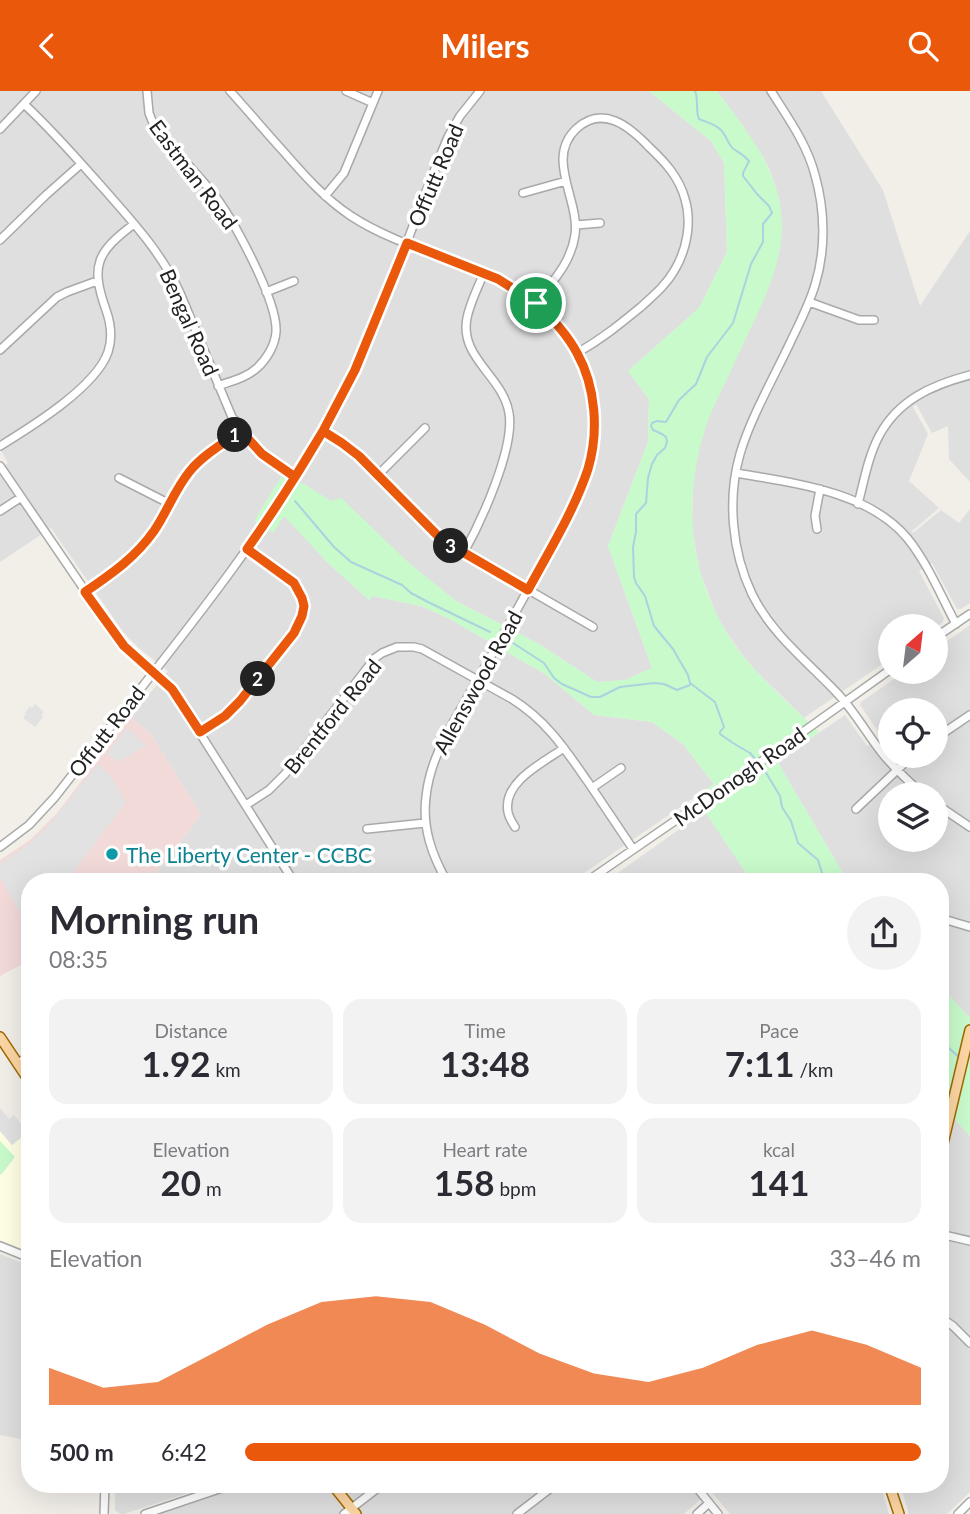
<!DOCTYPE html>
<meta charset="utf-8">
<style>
:root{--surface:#fff;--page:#f2f2f3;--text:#2b2b33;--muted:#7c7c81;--accent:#ea580c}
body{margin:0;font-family:Lato,sans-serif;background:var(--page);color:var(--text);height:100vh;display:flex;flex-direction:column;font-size:26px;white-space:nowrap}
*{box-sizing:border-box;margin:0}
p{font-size:23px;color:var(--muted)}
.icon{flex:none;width:38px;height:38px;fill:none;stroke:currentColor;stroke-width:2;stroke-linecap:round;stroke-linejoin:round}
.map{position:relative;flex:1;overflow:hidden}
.details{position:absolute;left:21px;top:782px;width:928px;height:620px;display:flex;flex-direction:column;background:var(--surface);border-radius:28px;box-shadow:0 7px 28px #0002}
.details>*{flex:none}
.needle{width:46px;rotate:28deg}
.buttons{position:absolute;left:878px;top:523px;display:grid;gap:14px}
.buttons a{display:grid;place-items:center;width:70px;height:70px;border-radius:50%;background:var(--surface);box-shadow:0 7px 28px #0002;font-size:35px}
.pin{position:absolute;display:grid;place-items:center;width:60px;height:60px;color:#fff;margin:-30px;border:4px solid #fff;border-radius:50%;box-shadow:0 2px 7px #0007}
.km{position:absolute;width:35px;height:35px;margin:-18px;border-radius:50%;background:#222;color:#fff;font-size:19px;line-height:35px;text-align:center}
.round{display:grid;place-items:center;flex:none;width:74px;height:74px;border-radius:37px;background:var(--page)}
.headline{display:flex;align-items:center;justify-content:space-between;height:119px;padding:0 28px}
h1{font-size:38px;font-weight:700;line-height:52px}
.metrics{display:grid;grid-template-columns:repeat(3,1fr);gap:10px;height:119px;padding:7px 28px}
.metrics div{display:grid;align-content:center;border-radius:18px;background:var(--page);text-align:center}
.metrics b{font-size:35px;font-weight:700}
.metrics small{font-size:19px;font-weight:400}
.metrics p{font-size:19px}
.chart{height:196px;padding:14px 28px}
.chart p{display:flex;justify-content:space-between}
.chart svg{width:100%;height:126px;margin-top:7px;fill:var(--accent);opacity:.7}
ul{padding:0 28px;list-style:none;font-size:23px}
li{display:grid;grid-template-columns:112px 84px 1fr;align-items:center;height:52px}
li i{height:18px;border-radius:9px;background:var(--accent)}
header{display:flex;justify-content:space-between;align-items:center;height:91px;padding:0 28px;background:var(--accent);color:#fff;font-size:32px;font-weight:700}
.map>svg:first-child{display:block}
.residential{fill:#e0dfdf;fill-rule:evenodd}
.commercial{fill:#f2dad9}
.education{fill:#ffffe5}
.park{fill:#c8facc}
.parking{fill:#e2e2e2}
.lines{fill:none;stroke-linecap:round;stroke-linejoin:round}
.stream{stroke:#aad3df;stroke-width:2}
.minor-casing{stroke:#a9a9a9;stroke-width:10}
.major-casing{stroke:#a06b00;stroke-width:12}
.minor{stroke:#fff;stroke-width:7}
.major{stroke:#fcd6a4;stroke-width:9}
.route-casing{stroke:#fff;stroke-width:14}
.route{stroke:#ea580c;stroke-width:9}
.culture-dot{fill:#0f9aa8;stroke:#fff;stroke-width:2.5}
.labels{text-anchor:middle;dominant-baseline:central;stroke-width:7;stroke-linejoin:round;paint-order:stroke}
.street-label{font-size:21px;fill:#222;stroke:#fff}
.culture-label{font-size:21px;fill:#0d838f;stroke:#fff;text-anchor:start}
</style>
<header><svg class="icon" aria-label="back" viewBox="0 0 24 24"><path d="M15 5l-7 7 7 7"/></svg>Milers<svg class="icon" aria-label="search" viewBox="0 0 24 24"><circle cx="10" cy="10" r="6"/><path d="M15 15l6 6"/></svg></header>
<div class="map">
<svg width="970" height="1423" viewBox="0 0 970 1423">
<rect width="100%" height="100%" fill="#f2efe9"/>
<path class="residential" d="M0,0h649l62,50 13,22 3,89 -28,56 -71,63 21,28 -1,43 -40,104 44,122 -27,12 -28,2 -58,-38 -83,-43 -125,-99 -27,-18 -20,31 44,48 41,37 4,-4 48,10 27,12 97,56 49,41 58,7 31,22 31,40 -143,98h-422l52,-67 -50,-81 -20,-17 37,-46 -29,-23 -15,-15 -73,-105 -51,34v-93l8,-6 -8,-14z
M717,0h104l62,99 37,116 50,-75v251l-21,-23 -1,-33 -16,7 -16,-29 -3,3 15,27 -19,47 30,27 -27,23 1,2 28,-23 18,13 11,-14v94l-9,6h-4l-25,-46 -13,8 25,47 -1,4 -7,5h-45v31l-87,60 -48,-47 -15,-18 -14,-20 -11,-19 -16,-42 -8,-43 1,-48 4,-25 6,-23 77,-231 -10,-32 -8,-15 -19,-29z
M970,534v393l-30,-32v-104h-92l-71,-121 68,-46 22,31 15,-9 -22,-32 1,-3 43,-30h32v-23zM891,620h45v45h-45zM891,704h45v45h-45z
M705,720l47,71h-147z
M940,1012l30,33v356l-23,22h-38l-9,-30h40z
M0,1163l30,12v175l-30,-6z
M115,1393h100l-91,30h-4l-5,-4z
M249,1393h440l12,15 -17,15h-524z
M705,1393h175l9,30h-159z"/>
<path class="commercial" d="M131,626l20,17 50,81 -52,67h-119v78l-30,16v-116l30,-20 27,-27z"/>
<path class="education" d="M30,1039v122l-30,-12v-109l12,14z"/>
<path class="park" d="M649,0h68c19,26 41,52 53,81 26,60 5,105 -21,160 -13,28 -26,55 -39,83 -30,81 -23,165 29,236 21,27 54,57 80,81l-42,29 71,121h-96l-57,-85 19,-13 -31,-40 -31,-22 -58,-7 -49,-41 -97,-56 -27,-12 -48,-10 -4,4 -41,-37 -44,-47 -11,17 -19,-12 27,-44 23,7 27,17 10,-3 68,65 47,38 83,43 58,38 28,-2 27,-12 -44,-122 40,-104 1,-43 -21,-28 71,-63 28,-56 -3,-89 -13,-22z
M940,895l30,32v118l-30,-33z
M0,1050l15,16 -14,18 -1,-1z"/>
<path class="parking" d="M35,613l9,8 -3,3 2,2 -8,10 -12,-9 3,-4 -1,-1 5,-7 2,2z
M127,637l19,18 -28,16 -11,-9z
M98,673l12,11 16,27 -60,80h-36l-1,47 -29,-53v-12l29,-20 18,-17z
M0,1017l9,11 5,-4 14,17 -16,13 -12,-14z"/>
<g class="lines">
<path class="stream" d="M695,0c4,9 0,19 4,28 7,3 16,5 22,11 6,6 7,16 14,20 6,4 9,5 14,11l-6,12v3l14,18 12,12 3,7 -9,11v18l-12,22 -18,59 -26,34 -11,27 -17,16 -13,22 -9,-1 -5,2 -1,3 2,4 9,4 4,3 1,5 -2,6 -8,7 -5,9 -4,14 -2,25 -10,11v18l-3,15 1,30 2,6 9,13 9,30 19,23 15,26 2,8 25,19 9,25 -4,5v2l13,9 17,10 8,9
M295,410l39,46 17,15 51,23 9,8 17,9 62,30
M513,552l31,20 10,15 8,6 29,13h9l20,-10 34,-4 10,1 13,6 13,-5
M762,675l18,30 2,11 9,14 7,22 20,17 4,13 6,9
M940,949l20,18"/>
<g class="minor-casing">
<path id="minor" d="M147,0l2,22 4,10c18,25 40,46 59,69 20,25 66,109 64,140 -1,13 -9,27 -19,36 -11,10 -26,13 -39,18
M230,0c18,20 35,40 53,60 21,24 41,47 68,65 75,49 180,49 226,137 15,28 22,66 15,97 -8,41 -31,80 -51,116 -23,42 -46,84 -70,125 -19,34 -41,66 -45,106 -4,31 6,58 21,85
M346,0l27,12
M771,0c17,27 36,53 44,84 10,35 11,75 0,110 -6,20 -16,39 -25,58 -16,34 -40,76 -50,111 -13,45 -8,98 12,140 20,41 56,68 86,100 17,18 29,40 44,59 13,16 27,29 42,42
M25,14c28,26 53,55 78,83 29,33 58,64 77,105l52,124c17,26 37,43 63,60
M0,38l36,-38
M523,102l43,-12
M325,105l19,-23 34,-82
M576,134l24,-2
M0,149l46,-45 35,-31
M266,201l28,-11
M809,211l50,18h15
M536,212c16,-21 35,-40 39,-68 5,-35 -30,-76 1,-106 27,-25 54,-2 73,18 16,15 30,30 36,52 7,23 2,51 -11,72 -8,14 -20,24 -32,35 -22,18 -40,33 -65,47
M0,259l57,-53 10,-5 30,-11
M322,340l20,12 17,13 83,84 151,87
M0,355c31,-19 96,-59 108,-94 5,-15 3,-28 -2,-42 -16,-45 -9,-58 28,-86
M0,375l116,170c17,20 39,34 56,53l122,193
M736,382c57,10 133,18 172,66 20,25 33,57 48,85
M378,384l47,-47
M119,387l51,26
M858,413c6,-23 10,-47 21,-68 19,-36 53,-51 91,-61
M0,420l20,-13
M817,438l-2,-13 5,-27
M463,463c18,-32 52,-106 46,-141 -6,-37 -50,-55 -42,-95 3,-15 11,-31 17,-45
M85,501c30,-21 55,-38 75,-70 10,-16 17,-35 30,-51 13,-16 34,-28 51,-40
M936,546l34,-23
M200,641l25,-16 15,-15 54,-68 8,-17 2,-10 -2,-8 -8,-15 -47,-34
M936,647l34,-23
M592,697l29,-20
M936,713l34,23
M246,714l23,-15 16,-16 90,-116 7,-5 15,-6h17l8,2 90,50c35,22 53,50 76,83 15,22 30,45 45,67
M856,718l56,-53
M515,736c-3,-5 -6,-9 -7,-15 -6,-30 36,-50 56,-64
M367,738l58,-6
M0,756l29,-22 26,-28c98,-126 205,-249 282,-391 46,-86 73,-180 111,-269l12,-21 20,-25
M904,790v1
M586,791l179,-123 126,-90
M940,827l30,9
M17,973l13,-9
M940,1143l30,7
M0,1155l30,12
M940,1226l13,9 17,17
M694,1393l24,30
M104,1423l1,-30
M145,1423l89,-30
M344,1423l39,-30
M517,1423l39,-30
M697,1423l12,-11
M958,1423l12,-12"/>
</g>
<g class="major-casing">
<path id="major" d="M0,946l30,45
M940,1065l30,-126
M332,1393l24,30
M889,1393l10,30"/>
</g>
<use href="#minor" class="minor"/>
<use href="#major" class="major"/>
</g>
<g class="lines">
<g class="route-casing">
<path id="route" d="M536,212l-38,-24 -91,-36 -52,127 -32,61 -28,46 -33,-23 -21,-23c-17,12 -38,24 -51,40 -15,18 -23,41 -36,60 -19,27 -43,43 -69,61l39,54 48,43 28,43 25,-16 15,-15 54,-68 8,-17 2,-10 -2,-8 -8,-15 -47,-34c27,-38 52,-77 76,-118l19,12 17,13 83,84 86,50c21,-39 46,-79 60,-121 11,-37 8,-82 -11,-116 -10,-19 -25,-35 -41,-50"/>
</g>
<use href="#route" class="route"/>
</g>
<circle class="culture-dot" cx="112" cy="763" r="7"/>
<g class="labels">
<g class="street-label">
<text transform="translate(194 83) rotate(53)">Eastman Road</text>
<text transform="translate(435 84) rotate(-67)">Offutt Road</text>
<text transform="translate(190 231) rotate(66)">Bengal Road</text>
<text transform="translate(477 591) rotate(-61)">Allenswood Road</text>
<text transform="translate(332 625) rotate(-51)">Brentford Road</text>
<text transform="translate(106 640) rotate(-52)">Offutt Road</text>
<text transform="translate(739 685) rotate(-35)">McDonogh Road</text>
</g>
<g class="culture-label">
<text x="126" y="763">The Liberty Center - CCBC</text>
</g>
</g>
</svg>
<div class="buttons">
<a><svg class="needle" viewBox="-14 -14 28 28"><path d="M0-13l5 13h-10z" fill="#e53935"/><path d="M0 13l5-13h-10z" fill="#7c7c81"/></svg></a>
<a><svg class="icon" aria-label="locate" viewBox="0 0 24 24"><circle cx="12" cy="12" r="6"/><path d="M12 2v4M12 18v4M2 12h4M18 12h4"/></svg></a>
<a><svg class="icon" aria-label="layers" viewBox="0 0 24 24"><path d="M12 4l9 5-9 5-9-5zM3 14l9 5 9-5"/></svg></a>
</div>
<div class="pin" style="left:536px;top:212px;background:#1e9e55"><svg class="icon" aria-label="arrive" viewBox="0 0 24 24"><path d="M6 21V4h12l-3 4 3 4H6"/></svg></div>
<b class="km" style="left:235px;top:344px">1</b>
<b class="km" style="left:258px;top:588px">2</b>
<b class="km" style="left:451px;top:455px">3</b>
<section class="details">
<div class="headline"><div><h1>Morning run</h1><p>08:35</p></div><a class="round"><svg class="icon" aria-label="share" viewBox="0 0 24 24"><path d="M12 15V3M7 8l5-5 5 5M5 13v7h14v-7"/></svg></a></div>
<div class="metrics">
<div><p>Distance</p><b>1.92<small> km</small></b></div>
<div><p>Time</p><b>13:48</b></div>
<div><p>Pace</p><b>7:11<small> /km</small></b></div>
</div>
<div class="metrics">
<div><p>Elevation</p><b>20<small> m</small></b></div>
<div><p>Heart rate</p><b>158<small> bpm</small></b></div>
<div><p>kcal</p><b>141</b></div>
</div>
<div class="chart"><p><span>Elevation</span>33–46 m</p>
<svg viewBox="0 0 160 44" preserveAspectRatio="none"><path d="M0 44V31L10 38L20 36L30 26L40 16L50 8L60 6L70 8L80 16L90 26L100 33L110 36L120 31L130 23L140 18L150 23L160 31V44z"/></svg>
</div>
<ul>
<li><b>500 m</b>6:42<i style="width:100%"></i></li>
</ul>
</section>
</div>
